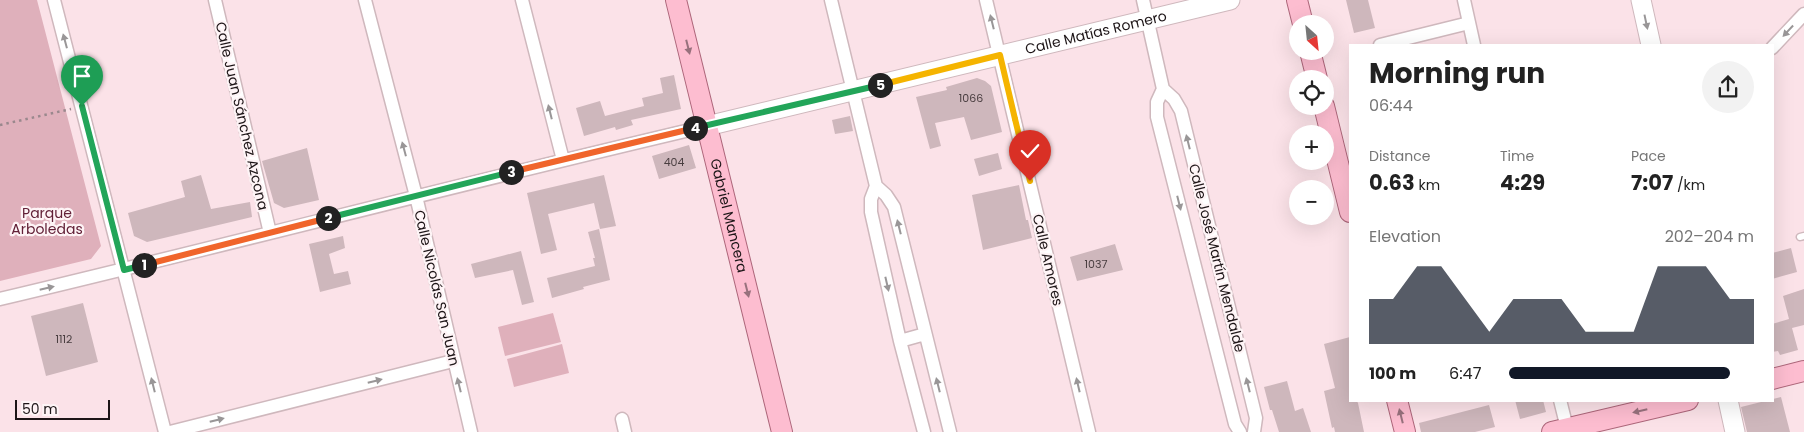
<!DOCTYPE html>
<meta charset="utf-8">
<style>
:root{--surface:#fff;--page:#f2f2f2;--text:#222;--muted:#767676;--accent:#111827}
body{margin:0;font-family:Poppins,sans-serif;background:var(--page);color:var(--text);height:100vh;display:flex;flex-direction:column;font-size:19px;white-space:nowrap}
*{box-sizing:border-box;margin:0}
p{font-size:16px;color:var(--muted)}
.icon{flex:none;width:28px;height:28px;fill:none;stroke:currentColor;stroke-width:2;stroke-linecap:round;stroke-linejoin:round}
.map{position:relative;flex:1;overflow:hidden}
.drawer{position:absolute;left:1349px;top:44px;width:425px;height:358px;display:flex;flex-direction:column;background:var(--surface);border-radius:0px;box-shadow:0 5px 20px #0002}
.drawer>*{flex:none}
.needle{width:32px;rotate:153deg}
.tools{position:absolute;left:1289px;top:15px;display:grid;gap:10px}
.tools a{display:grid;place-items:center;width:45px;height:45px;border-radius:50%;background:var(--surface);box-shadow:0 5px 20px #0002;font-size:25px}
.scale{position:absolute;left:15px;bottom:12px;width:95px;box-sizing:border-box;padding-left:5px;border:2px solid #1d1517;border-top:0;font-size:14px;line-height:18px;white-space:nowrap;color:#1d1517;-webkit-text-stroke:4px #fef4f6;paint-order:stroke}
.pin{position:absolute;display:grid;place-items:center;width:42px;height:42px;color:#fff;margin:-51px -21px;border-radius:50% 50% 50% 0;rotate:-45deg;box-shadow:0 0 5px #0007}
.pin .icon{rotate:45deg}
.km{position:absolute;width:25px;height:25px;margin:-12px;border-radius:50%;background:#222;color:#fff;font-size:14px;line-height:25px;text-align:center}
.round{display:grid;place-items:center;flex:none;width:52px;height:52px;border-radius:26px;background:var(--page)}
.overview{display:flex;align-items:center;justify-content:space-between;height:85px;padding:0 20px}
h1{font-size:28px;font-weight:700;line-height:38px}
.metrics{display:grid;grid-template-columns:repeat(3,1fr);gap:8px;height:85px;padding:5px 20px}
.metrics div{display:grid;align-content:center}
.metrics b{font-size:21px;font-weight:700}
.metrics small{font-size:14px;font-weight:400}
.metrics p{font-size:14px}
.chart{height:140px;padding:10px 20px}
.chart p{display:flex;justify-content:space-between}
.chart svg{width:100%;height:90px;margin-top:5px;fill:var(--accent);opacity:.7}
ul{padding:0 20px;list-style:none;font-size:16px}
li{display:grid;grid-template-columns:80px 60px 1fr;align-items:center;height:38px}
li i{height:12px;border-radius:6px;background:var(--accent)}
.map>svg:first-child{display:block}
.green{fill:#dfb0bb}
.building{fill:#ceb7bc}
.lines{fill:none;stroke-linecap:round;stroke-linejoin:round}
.lane-casing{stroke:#cfb8bd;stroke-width:9}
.street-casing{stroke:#cfb8bd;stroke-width:15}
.secondary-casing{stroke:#cfb8bd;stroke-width:21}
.primary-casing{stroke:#ad667a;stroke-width:22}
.path{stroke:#9a888d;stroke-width:2.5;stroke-dasharray:2.5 4;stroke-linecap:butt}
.lane{stroke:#fff;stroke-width:6}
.street{stroke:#fff;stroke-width:12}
.secondary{stroke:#fff;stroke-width:19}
.primary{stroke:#fdbdd0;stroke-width:20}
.oneway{fill:#999697}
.oneway2{fill:#98717d}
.split-1-casing{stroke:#fff;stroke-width:10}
.split-2-casing{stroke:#fff;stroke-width:10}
.split-3-casing{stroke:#fff;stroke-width:10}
.split-4-casing{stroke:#fff;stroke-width:10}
.split-5-casing{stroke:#fff;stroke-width:10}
.split-6-casing{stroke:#fff;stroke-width:10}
.split-7-casing{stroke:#fff;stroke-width:10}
.split-1{stroke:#22a559;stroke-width:6}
.split-2{stroke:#f0652b;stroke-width:6}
.split-3{stroke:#22a559;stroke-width:6}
.split-4{stroke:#f0652b;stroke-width:6}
.split-5{stroke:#22a559;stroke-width:6}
.split-6{stroke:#f5b400;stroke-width:6}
.split-7{stroke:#f5b400;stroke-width:6}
.labels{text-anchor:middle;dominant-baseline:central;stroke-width:4.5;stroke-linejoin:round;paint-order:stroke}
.number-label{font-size:11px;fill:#493e40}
.street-label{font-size:14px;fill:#1d1517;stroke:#fef4f6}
.park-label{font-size:14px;fill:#622037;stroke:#fef4f6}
</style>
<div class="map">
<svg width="1804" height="432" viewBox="0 0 1804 432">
<rect width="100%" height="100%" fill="#fbe2e8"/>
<path class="green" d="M0,0h37l64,246 -10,13 -91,22z
M553,313l8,29 -56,14 -7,-29z
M562,344l7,29 -55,14 -7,-28z"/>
<path class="building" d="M1346,0h22l7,28 -21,5z
M674,75l7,34 -50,11 2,5 -17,5 -1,-3 -31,9 -8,-28 24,-7 5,15 39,-10 -2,-8 21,-5 -3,-15z
M977,78l8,3 6,5 11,46 -31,8 -7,-23 -29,6 6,23 -11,3 -14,-52 31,-7 -1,-3z
M850,116l3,15 -18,3 -3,-14z
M689,145l7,23 -37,11 -7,-23z
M307,148l12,52 -35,8 -10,-5 -12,-42z
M998,153l4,16 -23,7 -5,-17z
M201,175l10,34 39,-7 2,15 -105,25 -13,-6 -6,-23 57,-16 -4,-16z
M604,175l12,51 -16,3 -6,-26 -46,11 9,36 -16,4 -14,-61z
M1019,185l7,35h2l4,18 -49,12 -11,-55z
M599,229l11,51 -27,7 1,2 -32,9 -5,-20 48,-12 -2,-8h2l-7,-26z
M343,236l2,12 -16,6 5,20 14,-3 3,13 -31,8 -11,-48z
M1115,244l8,26 -46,11 -7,-24z
M1791,248l6,24 -25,7v-26z
M521,251l13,51 -12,3 -9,-35 -38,8 -4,-14z
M1804,289v36l-12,3 6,22 -18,5 -2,-4 -6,1v-28l17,-5 -6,-23z
M83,303l15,59 -52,14 -15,-60z
M1350,337v63h6l2,3 6,29h-29l-1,-5 -2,1 -8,-37 11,-3 -11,-44z
M1287,381l8,30 8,-3 8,24h-32l-7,-22h-2l-6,-23z
M1781,397l9,35h-43l-6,-25z
M1515,400h28l3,12 -26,7z
M1489,405l6,22 -20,5h-54l-2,-9z"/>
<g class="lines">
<g class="lane-casing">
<path id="lane" d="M1800,237l4,-1"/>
</g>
<g class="street-casing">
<path id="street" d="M54,0l111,432
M215,0l55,233
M365,0l51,196 55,236
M522,0l41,160
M831,0l45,186 -5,13v13l29,129 24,91
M986,0l103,432
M1143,0l20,89 11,10 7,12 75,307 -2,14
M1464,0l10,45
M1380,45l89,-22
M1772,48l32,-34
M1163,89l-6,13v15l78,307 5,8
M876,186l10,9 8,12 56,225
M0,299c236,-56 471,-118 707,-173
M900,341l25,-7
M1560,400l7,28
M622,419l3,13
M170,432l283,-71"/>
</g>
<g class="secondary-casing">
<g id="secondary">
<path d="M1641,0l10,45"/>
<path id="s1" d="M707,126l523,-126"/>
<path d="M1728,400l7,32"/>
</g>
</g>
<g class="primary-casing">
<g id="primary">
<path id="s2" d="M676,0l106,432"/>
<path d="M1297,0l6,24"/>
<path d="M1310,51l7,28"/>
<path d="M1324,106l26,106"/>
<path d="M1772,379l32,-8"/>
<path d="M1397,400l8,32"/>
<path d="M1552,432l136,-32"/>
</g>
</g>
<path class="path" d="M0,125l71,-16"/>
<use href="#lane" class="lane"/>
<use href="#street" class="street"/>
<use href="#secondary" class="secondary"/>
<use href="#primary" class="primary"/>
</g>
<defs><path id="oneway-solid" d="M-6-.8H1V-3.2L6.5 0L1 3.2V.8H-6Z" transform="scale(1.25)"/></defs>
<g class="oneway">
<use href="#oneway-solid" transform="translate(992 22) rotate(-104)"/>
<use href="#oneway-solid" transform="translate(1646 22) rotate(78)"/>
<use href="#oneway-solid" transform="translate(1788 31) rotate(133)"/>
<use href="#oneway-solid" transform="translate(65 41) rotate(-105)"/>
<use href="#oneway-solid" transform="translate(550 112) rotate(-104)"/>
<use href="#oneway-solid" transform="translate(1188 142) rotate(-104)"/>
<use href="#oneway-solid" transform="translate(404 149) rotate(-105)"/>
<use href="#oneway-solid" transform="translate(1179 203) rotate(76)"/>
<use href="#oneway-solid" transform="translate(899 227) rotate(-104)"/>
<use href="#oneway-solid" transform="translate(887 284) rotate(77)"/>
<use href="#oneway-solid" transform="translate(47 288) rotate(-13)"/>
<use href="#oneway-solid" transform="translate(375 381) rotate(-14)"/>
<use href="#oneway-solid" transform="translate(153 385) rotate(-104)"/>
<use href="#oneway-solid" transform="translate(459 385) rotate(-104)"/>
<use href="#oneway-solid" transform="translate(938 385) rotate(-104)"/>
<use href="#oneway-solid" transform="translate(1078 385) rotate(-103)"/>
<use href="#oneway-solid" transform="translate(1248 385) rotate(-104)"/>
<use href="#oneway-solid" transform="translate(217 420) rotate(-14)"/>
</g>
<g class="oneway2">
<use href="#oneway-solid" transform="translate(688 47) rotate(76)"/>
<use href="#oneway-solid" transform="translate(747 290) rotate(76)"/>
<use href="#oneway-solid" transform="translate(1640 411) rotate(167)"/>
<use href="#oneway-solid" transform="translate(1401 416) rotate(-104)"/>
</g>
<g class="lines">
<g class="split-1-casing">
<path id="split-1" d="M82,106l42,164 20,-5"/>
</g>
<g class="split-2-casing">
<path id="split-2" d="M144,265l184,-47"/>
</g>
<g class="split-3-casing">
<path id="split-3" d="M328,218l183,-46"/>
</g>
<g class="split-4-casing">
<path id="split-4" d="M511,172l184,-44"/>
</g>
<g class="split-5-casing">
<path id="split-5" d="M695,128l185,-43"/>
</g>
<g class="split-6-casing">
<path id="split-6" d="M880,85l120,-30 15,64"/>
</g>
<g class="split-7-casing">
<path id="split-7" d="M1015,119l15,62"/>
</g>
<use href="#split-1" class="split-1"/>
<use href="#split-2" class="split-2"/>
<use href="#split-3" class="split-3"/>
<use href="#split-4" class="split-4"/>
<use href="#split-5" class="split-5"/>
<use href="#split-6" class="split-6"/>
<use href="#split-7" class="split-7"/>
</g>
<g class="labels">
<g class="number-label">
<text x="971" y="98">1066</text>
<text x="674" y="162">404</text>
<text x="1096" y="264">1037</text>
<text x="64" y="339">1112</text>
</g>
<g class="street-label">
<text stroke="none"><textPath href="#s1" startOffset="400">Calle Matías Romero</textPath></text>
<text transform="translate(242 116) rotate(77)">Calle Juan Sánchez Azcona</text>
<text stroke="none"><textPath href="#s2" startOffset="222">Gabriel Mancera</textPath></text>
<text transform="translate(1217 258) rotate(76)">Calle José Martín Mendalde</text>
<text transform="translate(1048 260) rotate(77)">Calle Amores</text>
<text transform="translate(437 288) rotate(77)">Calle Nicolás San Juan</text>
</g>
<g class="park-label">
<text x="47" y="213">Parque<tspan x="47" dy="16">Arboledas</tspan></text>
</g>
</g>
</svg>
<div class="tools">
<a><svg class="needle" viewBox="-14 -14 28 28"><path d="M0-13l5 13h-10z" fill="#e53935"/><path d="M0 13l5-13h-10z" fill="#767676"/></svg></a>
<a><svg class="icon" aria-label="locate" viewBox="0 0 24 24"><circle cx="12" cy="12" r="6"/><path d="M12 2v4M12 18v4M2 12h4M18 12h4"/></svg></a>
<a>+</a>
<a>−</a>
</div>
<div class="scale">50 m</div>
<div class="pin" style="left:82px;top:106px;background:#1e9e55"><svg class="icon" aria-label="arrive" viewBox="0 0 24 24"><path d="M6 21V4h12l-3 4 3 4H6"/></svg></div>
<div class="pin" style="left:1030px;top:181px;background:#d93025"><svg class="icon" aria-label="check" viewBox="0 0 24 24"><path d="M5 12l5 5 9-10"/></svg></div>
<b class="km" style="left:144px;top:265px">1</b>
<b class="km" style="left:328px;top:218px">2</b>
<b class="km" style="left:511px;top:172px">3</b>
<b class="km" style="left:695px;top:128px">4</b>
<b class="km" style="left:880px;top:85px">5</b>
<section class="drawer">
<div class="overview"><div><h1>Morning run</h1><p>06:44</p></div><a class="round"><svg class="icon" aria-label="share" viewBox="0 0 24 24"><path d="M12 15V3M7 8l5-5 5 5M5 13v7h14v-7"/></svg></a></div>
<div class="metrics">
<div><p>Distance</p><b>0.63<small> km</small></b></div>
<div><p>Time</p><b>4:29</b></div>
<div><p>Pace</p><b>7:07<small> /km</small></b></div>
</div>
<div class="chart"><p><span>Elevation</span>202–204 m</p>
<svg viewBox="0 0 160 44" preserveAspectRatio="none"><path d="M0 44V22L10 22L20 6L30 6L40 22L50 38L60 22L70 22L80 22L90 38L100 38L110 38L120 6L130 6L140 6L150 22L160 22V44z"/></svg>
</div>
<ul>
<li><b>100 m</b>6:47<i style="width:90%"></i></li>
</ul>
</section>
</div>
